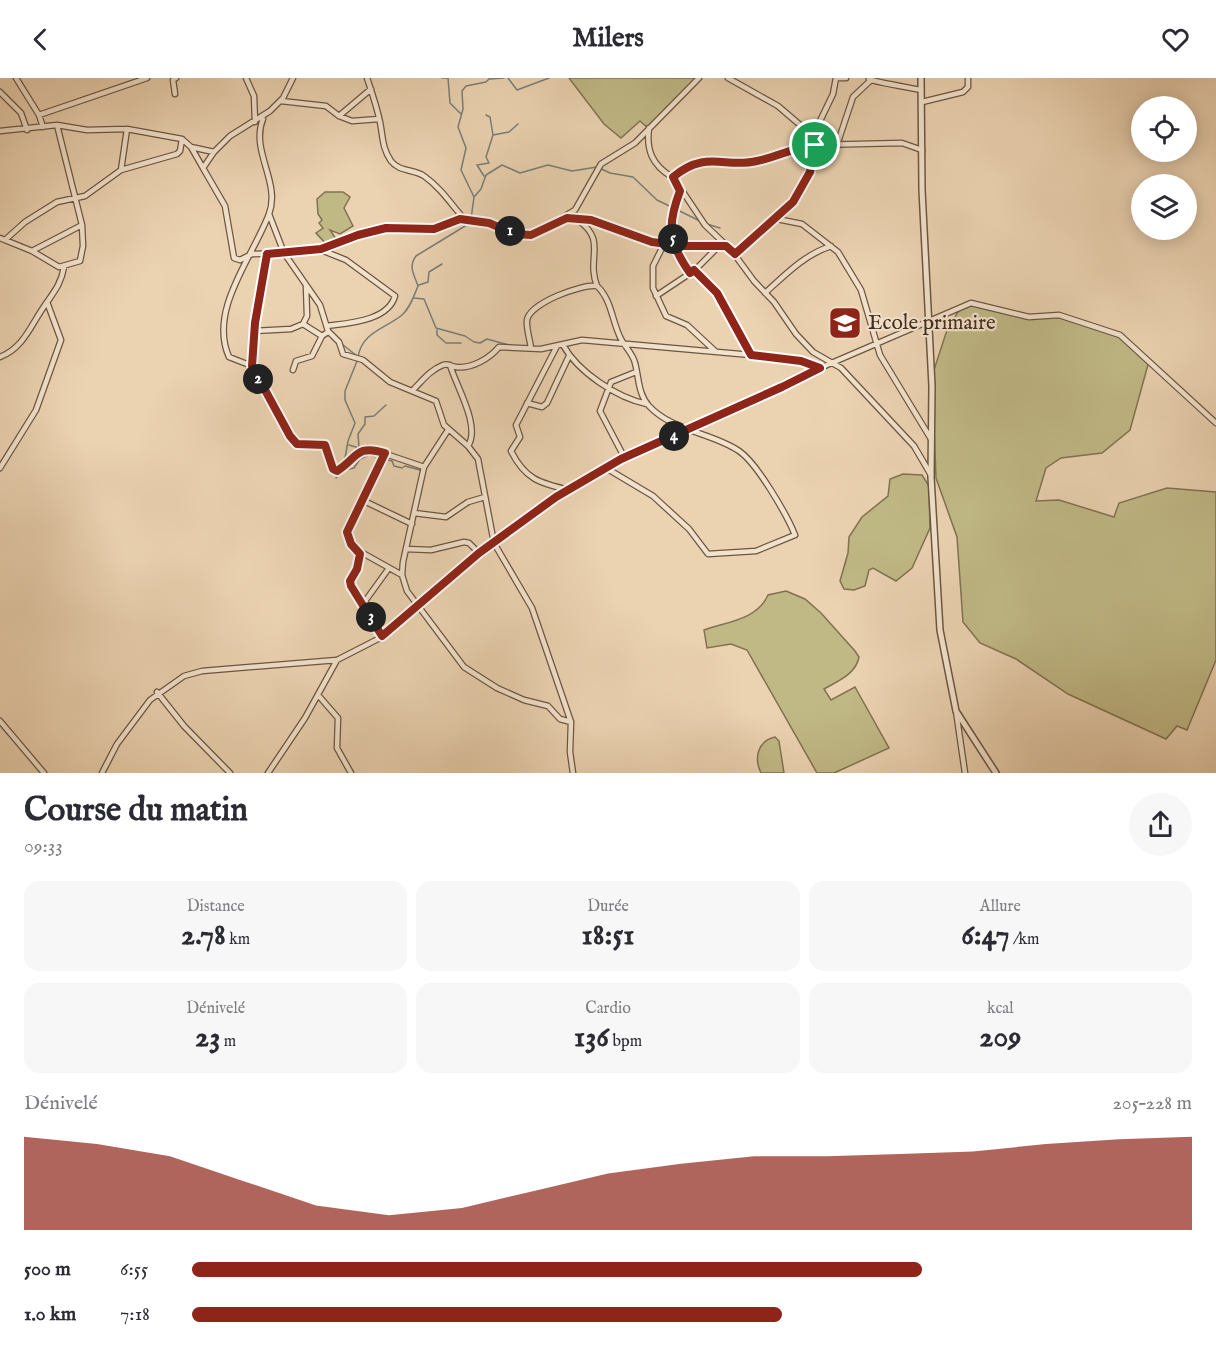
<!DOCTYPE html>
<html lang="fr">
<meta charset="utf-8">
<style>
:root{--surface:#fff;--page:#f7f7f7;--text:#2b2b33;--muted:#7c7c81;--accent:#8f2418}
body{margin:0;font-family:"IM FELL English",serif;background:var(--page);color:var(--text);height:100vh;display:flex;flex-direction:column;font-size:22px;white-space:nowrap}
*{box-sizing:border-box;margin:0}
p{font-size:20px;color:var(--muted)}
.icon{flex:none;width:33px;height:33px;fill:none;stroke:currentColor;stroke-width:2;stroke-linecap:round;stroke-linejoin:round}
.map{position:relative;height:695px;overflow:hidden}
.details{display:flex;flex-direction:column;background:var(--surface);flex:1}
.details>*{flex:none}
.tools{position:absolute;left:1131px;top:18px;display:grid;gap:12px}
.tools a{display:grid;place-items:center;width:66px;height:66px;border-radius:50%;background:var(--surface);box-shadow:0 3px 15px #0003;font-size:30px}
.pin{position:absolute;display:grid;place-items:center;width:51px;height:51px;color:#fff;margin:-26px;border:3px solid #fff;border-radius:50%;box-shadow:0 2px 6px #0007}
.km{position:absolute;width:30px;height:30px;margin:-15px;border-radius:50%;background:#222;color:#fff;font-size:16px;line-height:30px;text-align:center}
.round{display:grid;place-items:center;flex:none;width:63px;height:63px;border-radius:32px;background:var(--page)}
.head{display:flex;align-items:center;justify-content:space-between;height:102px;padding:0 24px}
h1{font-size:33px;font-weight:800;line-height:45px}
.stats{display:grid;grid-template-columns:repeat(3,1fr);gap:9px;height:102px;padding:6px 24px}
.stats div{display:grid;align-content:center;border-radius:15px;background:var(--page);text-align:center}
.stats b{font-size:30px;font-weight:800}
.stats small{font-size:16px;font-weight:400}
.stats p{font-size:16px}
.chart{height:168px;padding:12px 24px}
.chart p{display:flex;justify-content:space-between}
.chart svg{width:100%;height:108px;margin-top:6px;fill:var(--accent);opacity:.7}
ul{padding:0 24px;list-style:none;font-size:20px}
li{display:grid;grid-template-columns:96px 72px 1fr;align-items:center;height:45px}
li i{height:15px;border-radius:8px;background:var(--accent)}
header{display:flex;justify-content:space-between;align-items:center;height:78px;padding:0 24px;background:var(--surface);font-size:27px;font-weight:800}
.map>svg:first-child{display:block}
.green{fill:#c0b986;stroke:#817252;stroke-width:1.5}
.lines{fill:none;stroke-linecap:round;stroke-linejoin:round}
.stream{stroke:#787e79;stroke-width:1.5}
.minor-casing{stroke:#6c5643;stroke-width:7}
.tertiary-casing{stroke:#6c5643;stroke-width:8}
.minor{stroke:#f2e2cc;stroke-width:4.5}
.tertiary{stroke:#f2e2cc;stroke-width:5}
.route-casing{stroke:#fff;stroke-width:12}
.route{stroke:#8f2418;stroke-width:8}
.labels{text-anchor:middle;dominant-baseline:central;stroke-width:4.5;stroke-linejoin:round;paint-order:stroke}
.poi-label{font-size:21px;fill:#422c1e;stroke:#f2e2cc;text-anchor:start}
</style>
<header><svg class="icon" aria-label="back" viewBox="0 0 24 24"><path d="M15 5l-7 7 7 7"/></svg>Milers<svg class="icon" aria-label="heart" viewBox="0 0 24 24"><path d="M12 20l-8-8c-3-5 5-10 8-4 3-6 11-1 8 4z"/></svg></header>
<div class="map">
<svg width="1216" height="695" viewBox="0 0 1216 695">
<rect width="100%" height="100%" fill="#ebd2b1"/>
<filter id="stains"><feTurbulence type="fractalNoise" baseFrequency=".00333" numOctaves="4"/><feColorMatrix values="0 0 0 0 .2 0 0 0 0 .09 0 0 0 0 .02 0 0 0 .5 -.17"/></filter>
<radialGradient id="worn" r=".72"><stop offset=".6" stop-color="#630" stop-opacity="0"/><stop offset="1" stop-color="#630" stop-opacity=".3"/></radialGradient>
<path class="green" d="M569,0h126l1,2 -15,19 -32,30 -9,-8 -19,17 -17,-14z
M325,114h18l7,5 -6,11 9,18 -13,8 -10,-4 8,12 -10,4 -12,-13 7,-5 -4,-5 3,-3 -4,-6 -1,-15z
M972,226l57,15 31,-3 60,19 29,26 -19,69 -28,23 -41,5 -15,10 -10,33 23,-1 55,17 5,-14 48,-15 49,4v168l-29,70 -10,-4 -11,13 -98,-45 -52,-35 -36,-16 -17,-21 -6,-85 -21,-59 -4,-102 15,-46 12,-20z
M903,396l19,1 7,11 1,42 -18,40 -16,13 -23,-13 -4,2 -4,16 -11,4 -10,-1 -4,-8 8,-28 1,-16 13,-20 26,-21 2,-17z
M786,513l19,8 16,14 34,38 4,6c-3,17 -21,24 -35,32l7,11 24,-13 34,61 -55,25h-17l-70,-123 -16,-6 -24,4 -3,-18c22,-8 53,-10 64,-35z
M775,659l4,4 5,32h-23c-7,-14 -4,-32 14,-36z"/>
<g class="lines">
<path class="stream" d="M442,0h6l2,25 11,11
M508,0l9,12 32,-12
M490,1l14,-1
M486,37l4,2 3,18
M484,98l-7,-11 12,-2 -3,-6 7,-22 16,-3 9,-8
M474,119l7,-8 5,-14 16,-10 18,8 28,-8 24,6 25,-4 13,6 23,4 24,23 43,21
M471,141l3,-22 -13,-27 5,-22 -8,-21 5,-18 -1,-18 4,-5 20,-4 4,-4
M707,146l13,4
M419,207l9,-3 1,-10 13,-8
M414,220l10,1 12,29 29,8 9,6 6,1 7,-4 22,6
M437,252v5l9,8h15
M342,266l15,12
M358,279c4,-25 27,-28 44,-42 8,-7 12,-19 16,-29 -4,-12 -10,-19 -2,-30l54,-33
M349,367l10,3 -1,-14 7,-10v-7l9,-1 12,-11
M344,386l4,-23 7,-18 -10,-23v-9l12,-30
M345,392l9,-2 6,-9 9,-4 23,6 2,5 8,2 3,-2 15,4
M336,400l7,-9"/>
<g class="minor-casing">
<path id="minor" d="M16,0l23,37 4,12
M246,0l8,18 1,26
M367,0c5,15 10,29 13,44 3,15 2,26 11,39 8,11 23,8 33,15 17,12 27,28 41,44
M728,0l50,28 35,30
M836,0h10
M869,1c5,3 43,9 52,11
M0,14l21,21 6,17
M175,16l-2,-14 3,-2
M281,23l45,5 13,10 13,5 27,-2
M922,24l41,-10 5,-5v-9
M39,37l108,-37
M339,38l32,-27
M649,50c-3,22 3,37 23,49l28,-15 20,-2 35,2 60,-17 87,-2 20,7
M0,53l57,-6 30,5 40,-1 55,10 9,8 23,5 16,-16 40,-25 13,-13 10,-20
M837,67l16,-48 18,-17
M808,68l25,-52 3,-16
M191,69l12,21
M214,74l-11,16 22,38 9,52 6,2 12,-6 32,-1 36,52 8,26 11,11 4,12 20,6 27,22 46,19 8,24 24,21 10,13 16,84 38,65 39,114 -1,30 3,21
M121,92l56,-16 3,-3 2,-12
M673,99l32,48 21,20
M680,113l-8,20 -2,21 -17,34v22l13,28 21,9 28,26
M269,136l15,39 37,-3 37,-15 28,-7 48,1 26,-10 29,4 26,11 16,1 7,-3 37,-22 26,-46 34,-21 64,-65
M567,140l24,2 61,22 77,5 25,34 20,21 22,32 17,18 28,16 73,78 17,29
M777,141l25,5 36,28 23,38 19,65 51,84
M579,143c28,20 7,37 18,65
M670,155l20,40
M0,160l32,13 50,-26
M5,162l20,-18 32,-20 28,-6 36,-26 6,-41
M321,172l25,10 49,36c-7,25 -46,27 -68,30
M32,173l27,16 21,-6 3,-15 -1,-21 -25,-100
M267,176l-12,69 -3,43 42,75 13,5 18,-1 10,26h4l17,-17 12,-6 56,19
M735,176l58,-52 17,-30 5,-27
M695,192l22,23 34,62
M765,215c21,-19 39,-38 66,-47
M656,218l39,-26 24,-24
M303,246l19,12
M254,253l37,-2 12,-5 4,-8 -1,-30
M563,267c15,27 54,53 84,59
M557,268l-41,79 4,12 -9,14c14,28 28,32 58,39
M531,270c-1,-8 -5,-20 -4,-28 3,-17 54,-36 70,-34 15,14 15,36 24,53 4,8 12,15 14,24 4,15 3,31 14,43 23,25 64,27 90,45 18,12 48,64 56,84l-39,16 -48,3 -19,-25 -36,-33 -47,-28
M0,279c23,-9 30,-30 43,-49 10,-15 18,-23 21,-41
M450,287c6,21 31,61 18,81
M252,288l-23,-9c-21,-47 24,-100 40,-143 12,-32 -19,-63 -6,-95
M293,292l3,-9 16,-5 10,-20 6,-4
M413,312c9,-9 17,-20 30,-25 6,-2 8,2 13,2 16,2 34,-9 43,-20l42,2 41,-9 169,15 50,6 19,7
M527,325l15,4 5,-4 22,-47
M448,352l-24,37 -21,95 -1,13 5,16 57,76 33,21 27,12 24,6 12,13 11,3
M622,375l-22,-42 11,-29 25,-10
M0,390l36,-58 25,-70 -14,-38
M362,422l50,24
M414,435l32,4 22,-15 17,-5
M406,471l25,1 33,-8 5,1 10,10
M359,473l43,24
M363,526l26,-36
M382,558l-31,-50 -1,-5 7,-12 3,-15 -9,-10 -4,-12 38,-79
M157,614l27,34 46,47
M318,617l20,23 -1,30 14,25
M956,633l9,62
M0,643l44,52
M102,695l15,-29 33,-44 34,-24 18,-5 135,-11 43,-22 145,-121 81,-49 214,-100 151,-65 58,14 30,-2 61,20 96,88
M268,695l37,-55 32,-58"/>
</g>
<g class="tertiary-casing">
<path id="tertiary" d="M921,0l1,112 10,196 -1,91 9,153 16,81 40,62"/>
</g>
<use href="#minor" class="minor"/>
<use href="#tertiary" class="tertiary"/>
</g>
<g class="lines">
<g class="route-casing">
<path id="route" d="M815,67l-5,27 -17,30 -58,52 -9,-8h-44l-30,-4 -61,-22 -24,-2 -36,17 -16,-1 -26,-11 -29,-4 -26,10 -48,-1 -28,7 -37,14 -54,5 -12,69 -3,43 38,70 7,8 28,1 8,24 4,2c21,-13 18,-27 48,-18l-38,79 4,12 9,10 -3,15 -7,12 1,5 31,50 97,-83 77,-56 65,-38 161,-72 38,-19 -19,-7 -50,-6 -34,-62 -23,-23 -4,3c-22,-31 -23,-48 -10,-82l-7,-14c34,-28 52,-8 84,-16 20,-4 38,-14 58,-16"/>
</g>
<use href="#route" class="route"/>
</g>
<defs>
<g id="school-square" transform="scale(1.725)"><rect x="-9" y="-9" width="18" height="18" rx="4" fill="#8f2418" stroke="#f2e2cc"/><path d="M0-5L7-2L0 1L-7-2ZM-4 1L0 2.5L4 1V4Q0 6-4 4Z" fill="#fff"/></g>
</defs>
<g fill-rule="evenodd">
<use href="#school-square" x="845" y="245"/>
</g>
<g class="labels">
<g class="poi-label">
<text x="868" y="245">Ecole primaire</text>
</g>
</g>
<rect width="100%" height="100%" filter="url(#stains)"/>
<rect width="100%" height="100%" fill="url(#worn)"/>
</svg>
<div class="tools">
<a><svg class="icon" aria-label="locate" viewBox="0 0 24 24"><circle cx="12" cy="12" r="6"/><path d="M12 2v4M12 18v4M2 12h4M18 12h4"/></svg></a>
<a><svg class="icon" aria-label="layers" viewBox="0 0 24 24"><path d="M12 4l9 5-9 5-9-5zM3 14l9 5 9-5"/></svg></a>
</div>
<div class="pin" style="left:815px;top:67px;background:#1e9e55"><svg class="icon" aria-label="arrive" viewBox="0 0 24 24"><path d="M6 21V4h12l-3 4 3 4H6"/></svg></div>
<b class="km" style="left:510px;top:153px">1</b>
<b class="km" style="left:258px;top:301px">2</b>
<b class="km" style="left:371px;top:539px">3</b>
<b class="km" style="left:674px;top:358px">4</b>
<b class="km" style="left:673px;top:161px">5</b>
</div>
<section class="details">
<div class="head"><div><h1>Course du matin</h1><p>09:33</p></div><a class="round"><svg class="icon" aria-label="share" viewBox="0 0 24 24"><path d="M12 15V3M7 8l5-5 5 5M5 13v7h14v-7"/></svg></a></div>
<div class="stats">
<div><p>Distance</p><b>2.78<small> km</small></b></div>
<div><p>Durée</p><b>18:51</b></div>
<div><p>Allure</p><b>6:47<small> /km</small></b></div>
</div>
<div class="stats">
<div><p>Dénivelé</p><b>23<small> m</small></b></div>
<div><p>Cardio</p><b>136<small> bpm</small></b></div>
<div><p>kcal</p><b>209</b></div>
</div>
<div class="chart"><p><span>Dénivelé</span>205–228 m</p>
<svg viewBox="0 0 160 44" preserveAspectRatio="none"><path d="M0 44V6L10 9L20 14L30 24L40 34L50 38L60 35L70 28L80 21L90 17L100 14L110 14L120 13L130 12L140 9L150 7L160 6V44z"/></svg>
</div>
<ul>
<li><b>500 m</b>6:55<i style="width:73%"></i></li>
<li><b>1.0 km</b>7:18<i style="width:59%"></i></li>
</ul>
</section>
